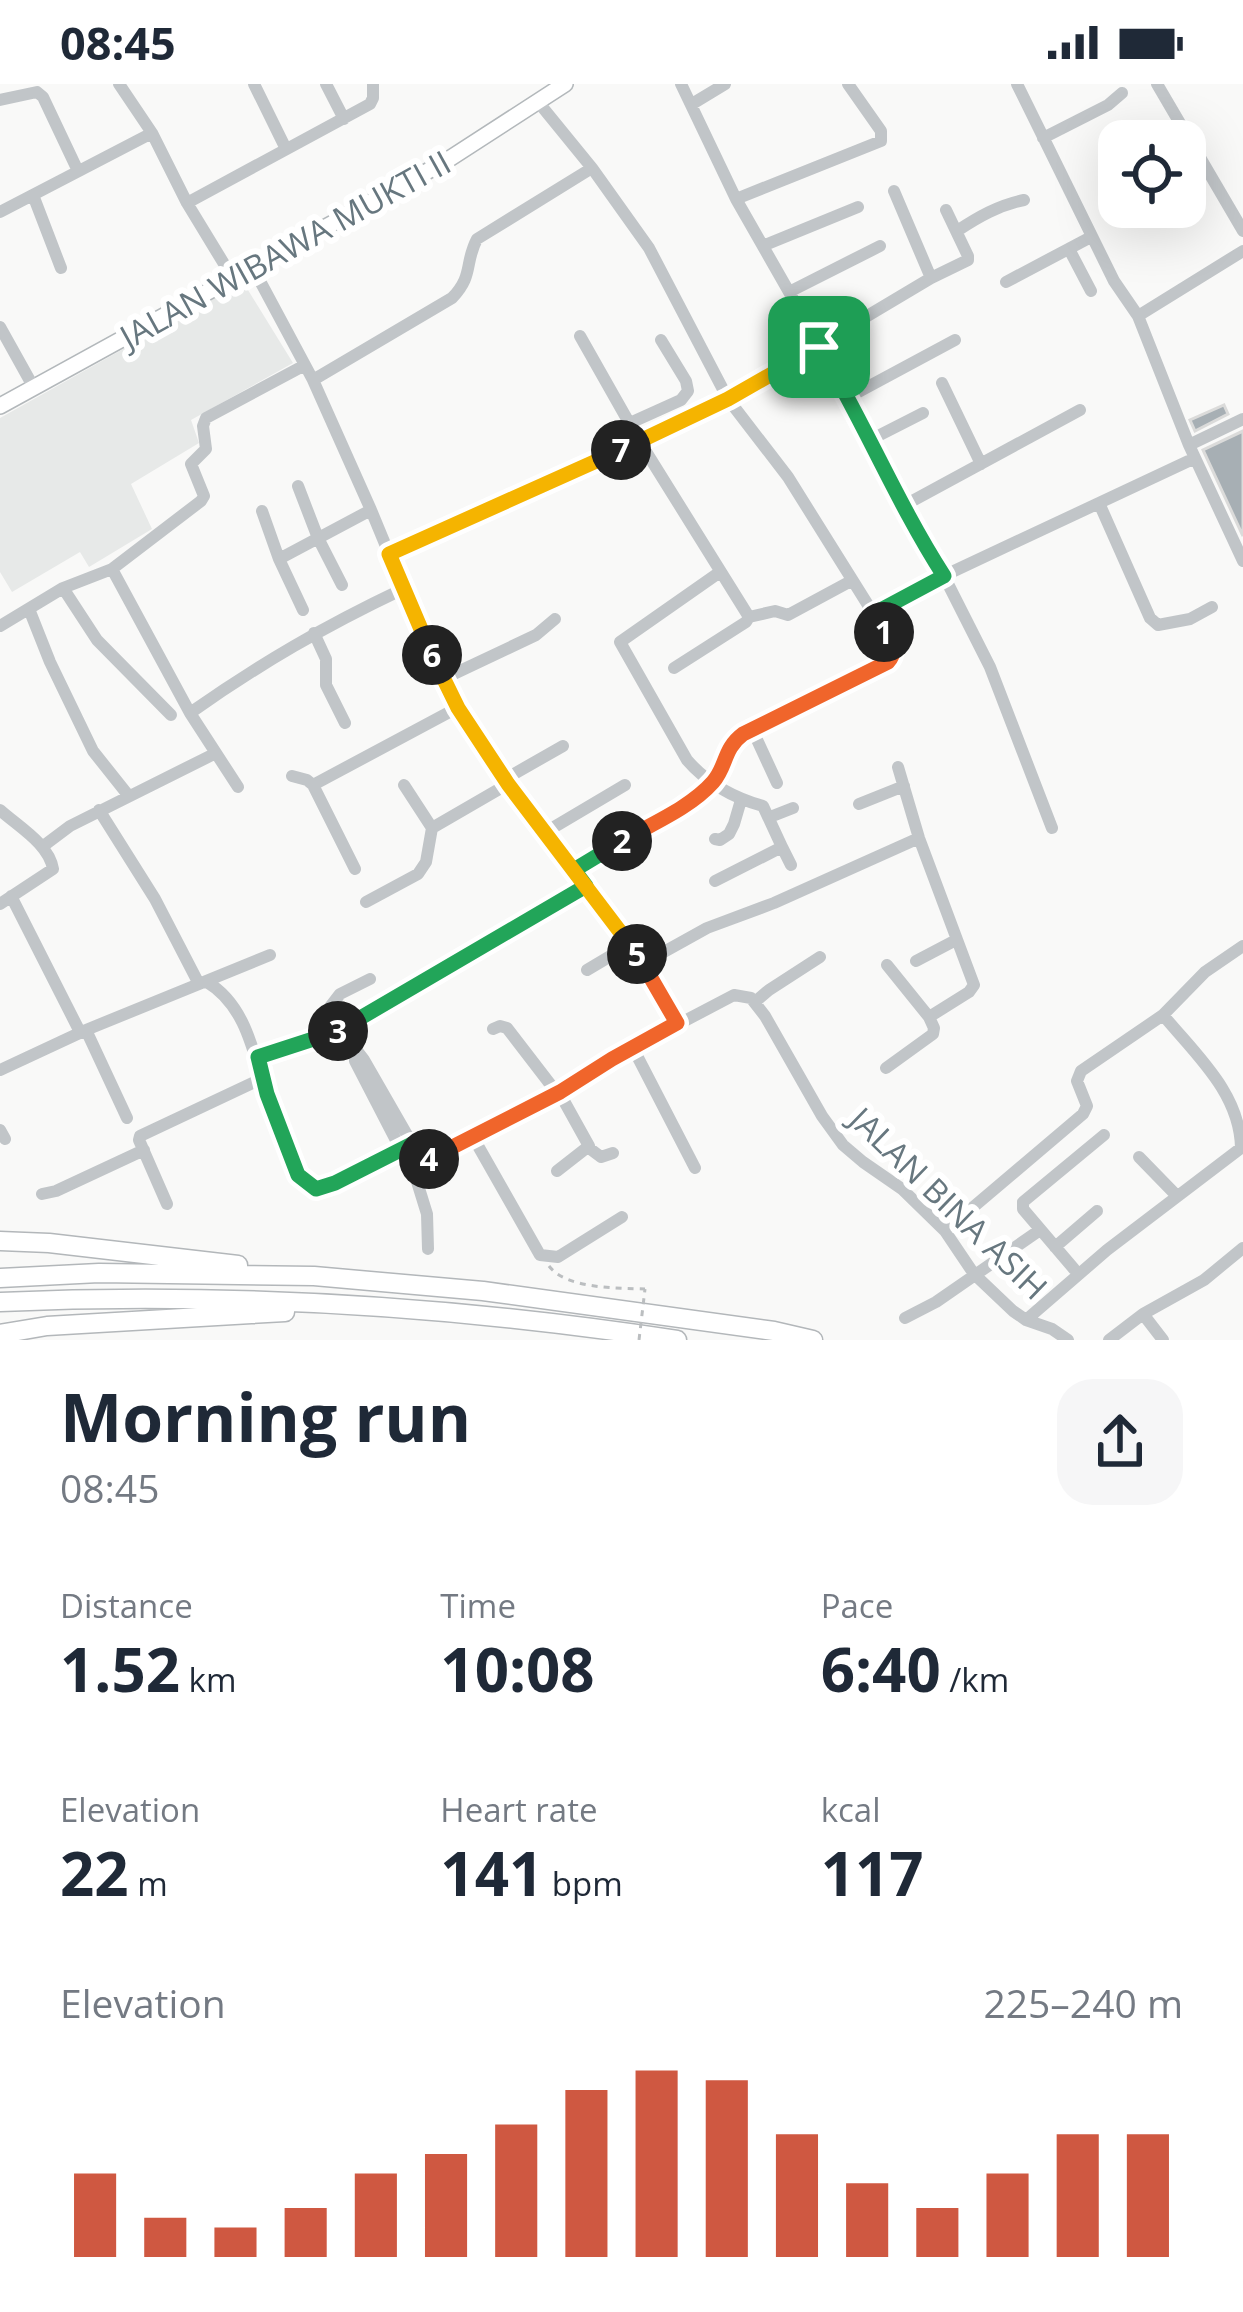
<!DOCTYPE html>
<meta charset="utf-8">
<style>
:root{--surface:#fff;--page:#f6f6f7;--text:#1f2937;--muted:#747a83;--accent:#cf5841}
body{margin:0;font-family:"Open Sans",sans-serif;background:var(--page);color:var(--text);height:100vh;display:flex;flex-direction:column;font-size:45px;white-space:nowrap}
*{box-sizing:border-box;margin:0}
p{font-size:39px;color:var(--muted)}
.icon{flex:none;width:66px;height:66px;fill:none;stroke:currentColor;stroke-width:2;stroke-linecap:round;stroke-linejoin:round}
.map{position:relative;height:1256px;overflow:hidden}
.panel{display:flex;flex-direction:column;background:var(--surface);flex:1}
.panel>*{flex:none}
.controls{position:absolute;left:1098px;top:36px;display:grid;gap:24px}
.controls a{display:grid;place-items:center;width:108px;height:108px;border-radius:24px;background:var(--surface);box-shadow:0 12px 48px #0002;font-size:60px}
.pin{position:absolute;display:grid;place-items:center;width:102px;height:102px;color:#fff;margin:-51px;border-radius:24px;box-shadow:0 6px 18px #0006}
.km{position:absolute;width:60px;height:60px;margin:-30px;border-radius:50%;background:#222;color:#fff;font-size:33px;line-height:60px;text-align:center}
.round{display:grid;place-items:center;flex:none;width:126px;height:126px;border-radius:36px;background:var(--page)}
.overview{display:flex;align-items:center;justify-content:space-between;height:204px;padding:0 60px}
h1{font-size:66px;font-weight:700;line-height:90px}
.figures{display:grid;grid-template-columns:repeat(3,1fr);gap:18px;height:204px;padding:12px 60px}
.figures div{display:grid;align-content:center}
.figures b{font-size:60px;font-weight:700}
.figures small{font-size:33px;font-weight:400}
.figures p{font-size:33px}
.chart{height:336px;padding:24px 60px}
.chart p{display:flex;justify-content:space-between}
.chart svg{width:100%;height:216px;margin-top:12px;stroke:var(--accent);stroke-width:6}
.status{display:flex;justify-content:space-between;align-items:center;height:84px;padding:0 60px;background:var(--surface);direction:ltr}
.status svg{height:33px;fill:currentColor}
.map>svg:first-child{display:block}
.built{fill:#e7e9e8}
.building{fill:#a7afb4;stroke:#dbdbda;stroke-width:3}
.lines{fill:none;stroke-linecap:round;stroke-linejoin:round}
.major-casing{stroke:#b3b8bb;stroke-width:18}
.highway-casing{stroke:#b3b7ba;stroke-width:21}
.path{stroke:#bbbec0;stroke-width:3;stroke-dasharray:6 6;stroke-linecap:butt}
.minor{stroke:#c1c5c8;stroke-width:12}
.major{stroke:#fff;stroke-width:15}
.highway{stroke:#fff;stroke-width:18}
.path-bridge{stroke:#bbbec0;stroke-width:3;stroke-dasharray:6 6;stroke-linecap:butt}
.split-1-casing{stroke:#fff;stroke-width:24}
.split-2-casing{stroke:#fff;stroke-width:24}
.split-3-casing{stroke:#fff;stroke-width:24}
.split-4-casing{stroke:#fff;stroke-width:24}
.split-5-casing{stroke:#fff;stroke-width:24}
.split-6-casing{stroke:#fff;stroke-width:24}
.split-7-casing{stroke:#fff;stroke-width:24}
.split-8-casing{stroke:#fff;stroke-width:24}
.split-1{stroke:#22a559;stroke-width:15}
.split-2{stroke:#f0652b;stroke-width:15}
.split-3{stroke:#22a559;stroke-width:15}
.split-4{stroke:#22a559;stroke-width:15}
.split-5{stroke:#f0652b;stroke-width:15}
.split-6{stroke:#f5b400;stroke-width:15}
.split-7{stroke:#f5b400;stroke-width:15}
.split-8{stroke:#f5b400;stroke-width:15}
.labels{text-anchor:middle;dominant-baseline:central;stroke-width:12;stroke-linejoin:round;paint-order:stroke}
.street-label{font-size:33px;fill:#67777f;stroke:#fff}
</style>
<div class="status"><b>08:45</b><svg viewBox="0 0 49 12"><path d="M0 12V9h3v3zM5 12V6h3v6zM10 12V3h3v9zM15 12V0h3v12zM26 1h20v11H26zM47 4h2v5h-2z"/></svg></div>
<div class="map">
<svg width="1243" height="1256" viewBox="0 0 1243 1256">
<rect width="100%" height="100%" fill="#f9f9f8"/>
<path class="built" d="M243,198l50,81 -102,57 8,23 -68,41 21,45 -63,38 -9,-15 -68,40 -12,-20v-154z"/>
<path class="building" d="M1224,321l4,9 -33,17 -5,-11z
M1243,347v105l-40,-86z"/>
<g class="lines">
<g class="major-casing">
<path id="major" d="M0,322l446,-245 119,-77"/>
</g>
<g class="highway-casing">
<path id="highway" d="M0,1157l49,2 189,22
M0,1194l99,-5 215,3 169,15 291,40 39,9
M0,1218c225,-10 454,4 677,38
M0,1250l47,-8 238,-14"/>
</g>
<path class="path" d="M549,1182c17,23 68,22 96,23"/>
<path class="minor" d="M119,0l33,49 35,70 45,74
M254,0l32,65
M326,0l18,35
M681,0l55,115 113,198 72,143 23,36 46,91 62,161
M1017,0l97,197 24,35 51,129 54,116
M1157,0l86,147
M0,16l37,-8 6,5 35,74
M539,19l53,65 57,80 79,151 60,78 85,136 21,40 -6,9 -144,72 -18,16 -13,32 -15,14 -124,74
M692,20l33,-20
M1043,54l65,-33 14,-12
M894,107l37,87
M33,111l28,73
M736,115l145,-58v-10l-33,-47
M187,119l183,-99 3,-6v-14
M0,128l152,-79
M957,147c21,-14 42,-26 67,-31
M765,161l93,-38
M1069,165l22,42
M252,182l61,114 58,130 50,121 36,77 87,125 100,130 33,60
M1006,198l85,-45
M791,207l89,-45
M1138,232l105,-65
M0,243l34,61
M580,252l60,106 109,175 -3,5 -72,46
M313,296l139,-82c22,-23 12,-34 25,-59l115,-71
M942,299l39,81
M849,313l106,-57
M630,339l51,-23 7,-9 -2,-10 -25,-41
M870,356l53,-27
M1189,361l54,-26
M298,402l20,52 24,47
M1099,419l51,115 8,7 32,-6 22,-12
M903,422l177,-96
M262,427l17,48 24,51
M389,470l339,-155 203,-121 37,-18v-4l-22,-46
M279,475l92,-49
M112,485l78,144 48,74
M63,504l34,52 74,75
M29,525l21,53 43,89 35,44
M873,529l81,-42 241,-113
M749,533l26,-6 13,4 63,-34
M0,542l63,-38 49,-19 89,-68 3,-5 -13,-32 15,-15 -3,-23 3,-8 99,-53
M314,549l12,26v26l19,38
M443,595l93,-44 19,-16
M190,629c71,-50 135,-87 213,-124
M753,647l24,52
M292,692l15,4 6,5 42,84
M505,695l58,-33
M313,701l144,-77
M404,701l28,43
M859,720l45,-18
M0,726c19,17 49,34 53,59l-53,35
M99,726l56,89 44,85
M770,733l23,-9
M544,749l81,-48
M715,755l5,1 9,-6 5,-10 7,-24
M42,763l28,-21 144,-72
M782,763l9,18
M715,797l67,-34 -19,-41c-29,-8 -56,-23 -76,-46l-67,-118 100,-70
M11,812l69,136
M366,818l52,-28 8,-12 6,-34 76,-44
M916,877l40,-21
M644,879l63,-35 67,-25 145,-65
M887,881l42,52
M587,886l42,-25
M370,895l-30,15 -10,13 11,23 23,30 54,94 7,5 134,-67 53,-33 122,-64 17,3 14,18 57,100 21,29 20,17 39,27 43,42 29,43 39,37 13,9 26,9 16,11
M207,898c40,24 47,74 60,114 9,27 21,53 31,79l18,13 19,-6 78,-38
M756,917l13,-11 51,-33
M493,945l7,-3 7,2 50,65
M86,946l41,88
M633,964l62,120
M258,973l83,-27 245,-144
M355,977l46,89
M886,984l47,-34 1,-6 -5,-11 40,-25 5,-7 -55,-147 -21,-71
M0,986l86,-40 184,-75
M0,1046l5,9
M473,1053l67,118 18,2 64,-40
M589,1064l12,9 12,-4
M418,1070l-4,18 13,42 1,35
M1139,1073l38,39
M557,1087l32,-25 -30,-54
M42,1110l14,-3 88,-41
M167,1120l-28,-64 1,-4 123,-58
M945,1147l138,-117 4,-8 -10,-25 4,-10 82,-56 42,-43 38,-26
M1055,1163l42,-36
M1074,1185l-51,-60v-7l81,-67
M1143,1230l20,26
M905,1234l31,-16 104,-72
M1026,1236l81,-70 134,-102c-1,-55 -45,-93 -78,-133
M1109,1256l34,-26 61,-34 39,-32"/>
<use href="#major" class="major"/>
<use href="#highway" class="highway"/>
<path class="path-bridge" d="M639,1256l6,-51"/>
</g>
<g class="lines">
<g class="split-1-casing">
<path id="split-1" d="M819,263c45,75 78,156 125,229l-71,38 11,18"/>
</g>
<g class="split-2-casing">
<path id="split-2" d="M622,757c29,-17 68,-33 91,-59 14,-16 10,-33 30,-48l145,-72c10,-11 2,-19 -4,-30"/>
</g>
<g class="split-3-casing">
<path id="split-3" d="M338,947l248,-145 -12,-16 48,-29"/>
</g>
<g class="split-4-casing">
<path id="split-4" d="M338,947l-80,26 9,37 31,81 18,14 19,-6 77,-39 10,14 7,1"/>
</g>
<g class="split-5-casing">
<path id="split-5" d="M429,1075l131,-67 52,-33 65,-36 -40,-69"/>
</g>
<g class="split-6-casing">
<path id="split-6" d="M432,571l26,53 50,76 129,170"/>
</g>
<g class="split-7-casing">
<path id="split-7" d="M432,571l-43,-101 232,-104"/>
</g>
<g class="split-8-casing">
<path id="split-8" d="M621,366l107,-51 91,-52"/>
</g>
<use href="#split-1" class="split-1"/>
<use href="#split-2" class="split-2"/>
<use href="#split-3" class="split-3"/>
<use href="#split-4" class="split-4"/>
<use href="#split-5" class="split-5"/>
<use href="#split-6" class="split-6"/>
<use href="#split-7" class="split-7"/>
<use href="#split-8" class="split-8"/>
</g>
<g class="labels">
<g class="street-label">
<text transform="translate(285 165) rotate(-29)">JALAN WIBAWA MUKTI II</text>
<text transform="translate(949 1119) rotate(44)">JALAN BINA ASIH</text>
</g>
</g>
</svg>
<div class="controls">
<a><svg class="icon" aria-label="locate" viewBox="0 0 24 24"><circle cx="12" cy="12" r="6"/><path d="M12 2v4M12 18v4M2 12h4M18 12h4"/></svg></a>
</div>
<div class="pin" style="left:819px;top:263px;background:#1e9e55"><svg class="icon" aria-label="arrive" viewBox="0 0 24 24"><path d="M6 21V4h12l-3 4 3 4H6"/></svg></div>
<b class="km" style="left:884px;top:548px">1</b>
<b class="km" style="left:622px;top:757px">2</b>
<b class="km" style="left:338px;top:947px">3</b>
<b class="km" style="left:429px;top:1075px">4</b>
<b class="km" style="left:637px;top:870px">5</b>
<b class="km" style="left:432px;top:571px">6</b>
<b class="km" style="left:621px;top:366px">7</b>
</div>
<section class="panel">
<div class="overview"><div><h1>Morning run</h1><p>08:45</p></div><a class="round"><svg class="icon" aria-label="share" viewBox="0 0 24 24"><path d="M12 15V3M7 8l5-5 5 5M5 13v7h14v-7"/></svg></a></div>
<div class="figures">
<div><p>Distance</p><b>1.52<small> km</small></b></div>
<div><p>Time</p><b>10:08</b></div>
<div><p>Pace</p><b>6:40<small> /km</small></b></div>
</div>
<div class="figures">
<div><p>Elevation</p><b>22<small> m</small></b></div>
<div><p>Heart rate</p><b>141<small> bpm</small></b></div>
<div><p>kcal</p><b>117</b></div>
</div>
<div class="chart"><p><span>Elevation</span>225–240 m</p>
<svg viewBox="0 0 160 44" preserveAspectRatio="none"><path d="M5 44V27M15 44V36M25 44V38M35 44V34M45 44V27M55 44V23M65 44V17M75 44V10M85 44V6M95 44V8M105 44V19M115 44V29M125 44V34M135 44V27M145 44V19M155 44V19"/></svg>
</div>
</section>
